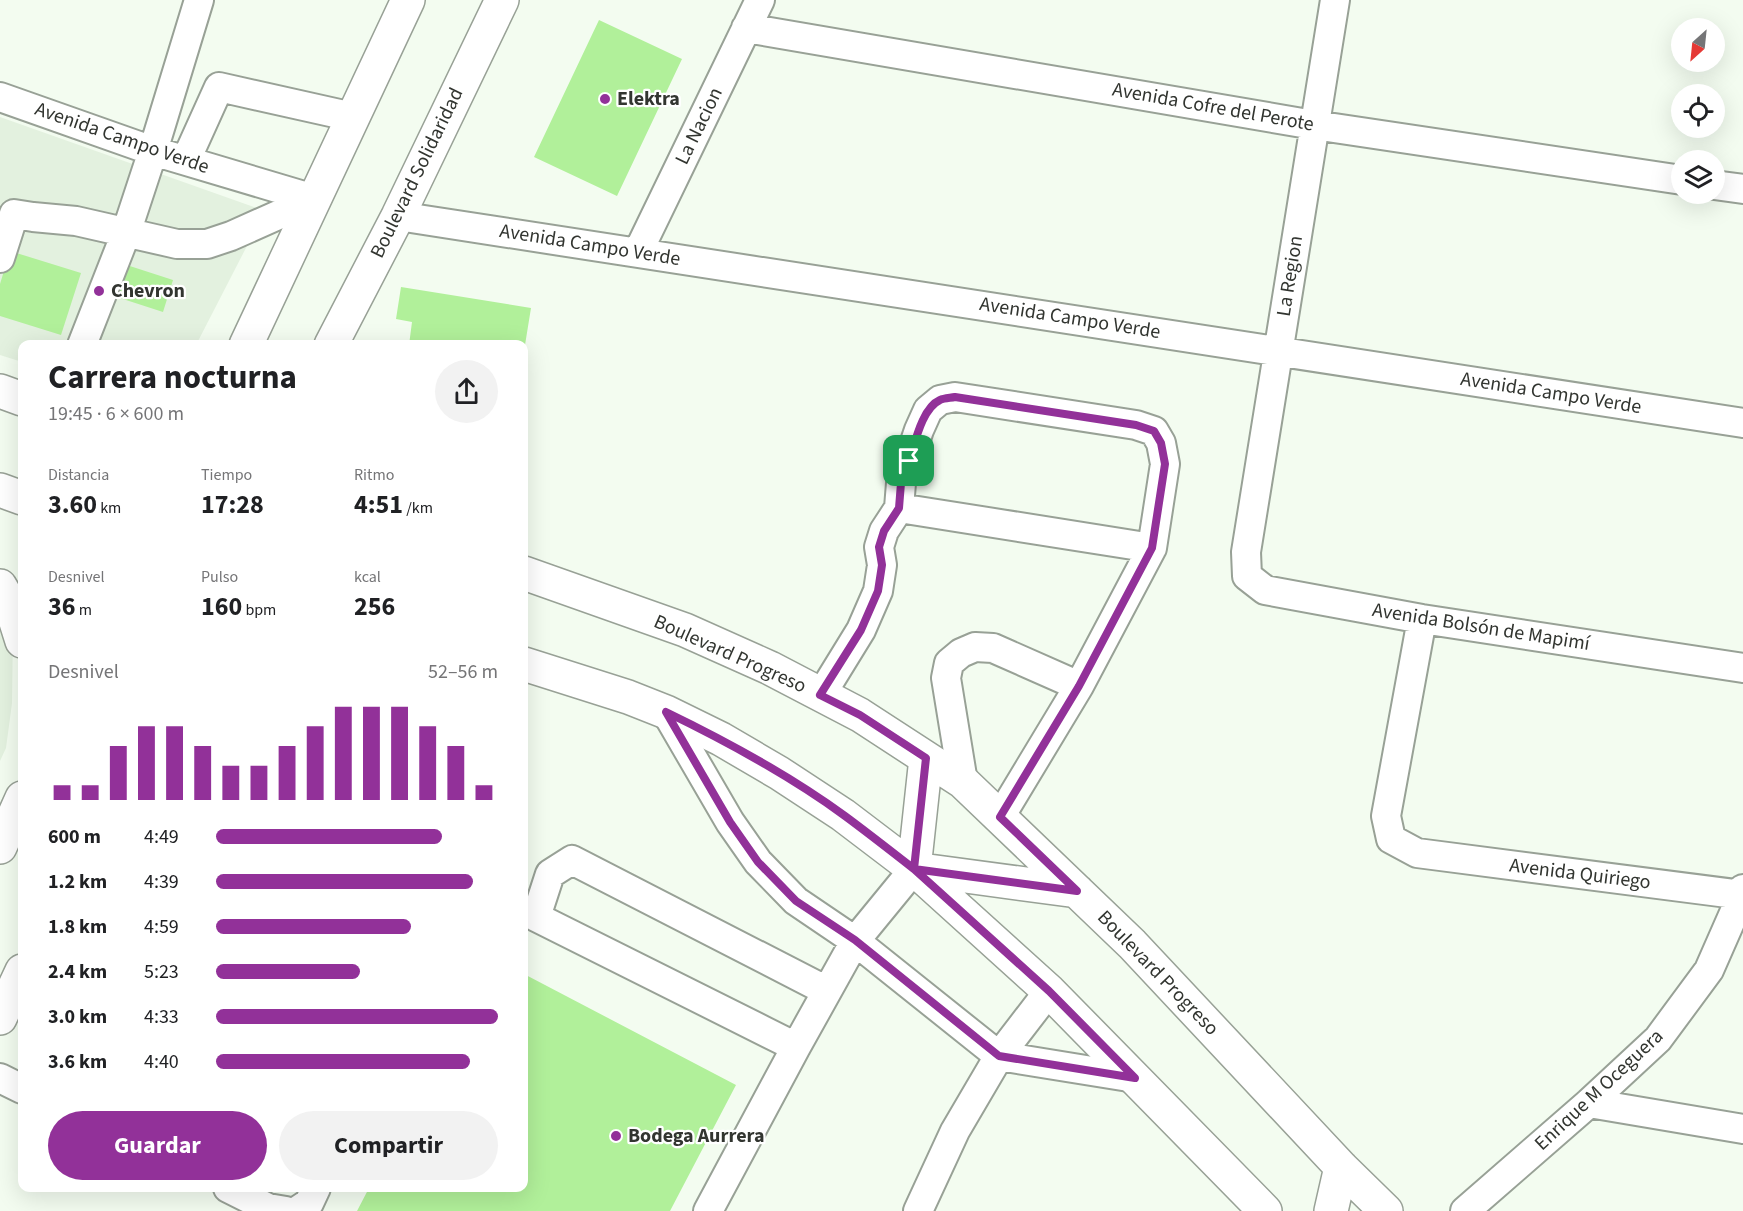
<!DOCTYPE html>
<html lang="es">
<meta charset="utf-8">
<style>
:root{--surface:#fff;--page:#f2f2f2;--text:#202124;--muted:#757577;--accent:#923199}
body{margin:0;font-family:"Source Sans 3",sans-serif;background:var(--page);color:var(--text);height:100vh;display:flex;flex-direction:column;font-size:22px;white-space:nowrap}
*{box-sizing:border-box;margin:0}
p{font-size:20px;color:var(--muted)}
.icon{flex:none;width:33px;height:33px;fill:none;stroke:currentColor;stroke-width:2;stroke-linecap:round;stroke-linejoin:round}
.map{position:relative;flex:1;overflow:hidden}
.details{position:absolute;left:18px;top:340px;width:510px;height:852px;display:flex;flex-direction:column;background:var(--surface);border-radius:12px;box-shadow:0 6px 24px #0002}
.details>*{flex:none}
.needle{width:39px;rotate:207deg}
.tools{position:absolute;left:1671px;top:18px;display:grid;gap:12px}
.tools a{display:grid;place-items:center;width:54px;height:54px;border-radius:50%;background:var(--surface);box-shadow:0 6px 24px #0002;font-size:30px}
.pin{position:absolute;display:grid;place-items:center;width:51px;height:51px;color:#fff;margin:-26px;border-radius:12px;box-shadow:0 3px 9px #0006}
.round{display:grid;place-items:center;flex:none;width:63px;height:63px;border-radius:32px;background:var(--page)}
.overview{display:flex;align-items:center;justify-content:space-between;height:102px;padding:0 30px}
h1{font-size:33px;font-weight:700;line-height:45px}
.stats{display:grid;grid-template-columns:repeat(3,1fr);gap:9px;height:102px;padding:6px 30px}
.stats div{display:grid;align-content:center}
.stats b{font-size:26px;font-weight:700}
.stats small{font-size:16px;font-weight:400}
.stats p{font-size:16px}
.chart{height:168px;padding:12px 30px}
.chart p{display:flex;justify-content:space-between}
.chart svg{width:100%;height:108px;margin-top:6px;stroke:var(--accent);stroke-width:6}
.cta{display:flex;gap:12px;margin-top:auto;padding:12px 30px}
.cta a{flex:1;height:69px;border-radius:36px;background:var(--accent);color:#fff;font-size:24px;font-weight:700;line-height:69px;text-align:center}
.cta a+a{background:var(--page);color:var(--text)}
ul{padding:0 30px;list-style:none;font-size:20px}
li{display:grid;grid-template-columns:96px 72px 1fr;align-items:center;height:45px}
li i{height:15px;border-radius:8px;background:var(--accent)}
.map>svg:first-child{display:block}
.built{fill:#e3f1df}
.building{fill:#b1f09a}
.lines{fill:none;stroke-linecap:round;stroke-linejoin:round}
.minor-casing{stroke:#98a196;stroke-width:32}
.major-casing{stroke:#98a196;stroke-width:36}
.minor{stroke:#fff;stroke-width:28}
.major{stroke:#fff;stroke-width:33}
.route-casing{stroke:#fff;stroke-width:12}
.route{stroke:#923199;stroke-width:8}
.poi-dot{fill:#923199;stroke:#fff;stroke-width:2}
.labels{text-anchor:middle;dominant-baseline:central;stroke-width:4.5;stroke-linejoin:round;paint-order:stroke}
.poi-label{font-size:20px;font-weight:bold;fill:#323530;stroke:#fff;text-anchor:start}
.street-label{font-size:20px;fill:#323530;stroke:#fff}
</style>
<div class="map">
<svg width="1743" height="1211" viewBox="0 0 1743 1211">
<rect width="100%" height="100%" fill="#f3fcf0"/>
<path class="built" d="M0,117l265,94 -69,134h-174v17l-22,-7z
M0,600l13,28 -1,75 -6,45 -6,13z"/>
<path class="building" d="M599,20l83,39 -65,137 -83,-39z
M10,251l71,22 -20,62 -61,-19v-32z
M102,257l71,23 -10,32 -71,-23z
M401,287l130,21 -6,37h-116l3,-23 -16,-3z
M524,974l212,111 -66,126h-313l12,-23h155z"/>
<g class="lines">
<g class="minor-casing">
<path id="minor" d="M1335,0l-89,552 1,24 18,14 157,29 321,49
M746,28l568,97 368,55
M0,97l153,54 161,48
M186,160l33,-73 134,30
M1714,185l29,4
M398,216l1345,207
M638,252l122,-252
M0,258l14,-44 19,3 43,4 101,23h30l24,-8 83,-37
M82,345l44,-112 27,-82 46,-151
M899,508l253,40
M1422,619l-36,197 5,23 26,14 326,42
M821,695l40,-65 17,-39 4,-26 -3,-18 5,-16 15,-23 2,-25 18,-53 9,-20 12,-10 15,-3 181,28 18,6 7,12 4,21 -13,84 -73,138 -86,-38 -18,-1 -14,6 -12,10 -3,15 17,104
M666,712l64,110 28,40 38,39 59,40 144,115 136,22
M1000,817l79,-131
M796,1047l-260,-130 14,-43 22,-14 255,131
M0,1078l22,11
M1589,1103l154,26
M228,1188l40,20 18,3
M297,1211l12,-8 7,-15
M708,1211l88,-164 59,-106 59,-72
M918,1211l37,-80 44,-75 50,-65
M1465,1211l124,-108 69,-64 51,-69 33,-75 1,-6"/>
</g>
<g class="major-casing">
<path id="major" d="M246,345l162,-345
M331,345l67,-129 104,-216
M0,391l22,8
M0,490l22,8
M524,573l161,57 85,38 90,47 103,67 169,162 209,223 45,44
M0,586l10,17 12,38
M524,664l104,33 38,15 55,27 58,34 64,42 71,54 135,122 216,220
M926,758l-12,111 163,22
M0,847l22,-49
M0,1018l22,-47
M1331,1211l10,-44"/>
</g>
<use href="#minor" class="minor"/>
<use href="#major" class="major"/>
</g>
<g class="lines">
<g class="route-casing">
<path id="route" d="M909,461l-8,22 -2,25 -15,23 -5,16 3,18 -4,26 -17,39 -41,65 40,20 66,43 -12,111c-23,-18 -46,-36 -69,-53 -56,-41 -117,-74 -179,-104l64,110 28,40 38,39 59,39 144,116 136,22 -86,-87 -135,-122 163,22 -77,-74 79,-131 73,-138 13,-84 -4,-21 -7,-12 -18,-6 -181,-28c-5,1 -11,1 -15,3 -18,8 -25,43 -31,61"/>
</g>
<use href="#route" class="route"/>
</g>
<g class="poi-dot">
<circle cx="605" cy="99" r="6"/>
<circle cx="99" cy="291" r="6"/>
<circle cx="616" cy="1136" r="6"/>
</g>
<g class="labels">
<g class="poi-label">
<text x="617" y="99">Elektra</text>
<text x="111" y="291">Chevron</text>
<text x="628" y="1136">Bodega Aurrera</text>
</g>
<g class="street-label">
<text transform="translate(1213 107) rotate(10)">Avenida Cofre del Perote</text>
<text transform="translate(699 126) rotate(-64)">La Nacion</text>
<text transform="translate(122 138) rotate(19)">Avenida Campo Verde</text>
<text transform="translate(417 173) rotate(-64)">Boulevard Solidaridad</text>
<text transform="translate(590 245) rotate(9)">Avenida Campo Verde</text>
<text transform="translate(1290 276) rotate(-81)">La Region</text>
<text transform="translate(1070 318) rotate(9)">Avenida Campo Verde</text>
<text transform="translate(1551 393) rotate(9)">Avenida Campo Verde</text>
<text transform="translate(1481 627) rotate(9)">Avenida Bolsón de Mapimí</text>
<text transform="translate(730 654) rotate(24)">Boulevard Progreso</text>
<text transform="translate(1580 874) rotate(7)">Avenida Quiriego</text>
<text transform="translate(1158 973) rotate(46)">Boulevard Progreso</text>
<text transform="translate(1599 1090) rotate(-43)">Enrique M Oceguera</text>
</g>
</g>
</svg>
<div class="tools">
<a><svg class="needle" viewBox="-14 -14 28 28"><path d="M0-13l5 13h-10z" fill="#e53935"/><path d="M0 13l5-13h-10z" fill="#757577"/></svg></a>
<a><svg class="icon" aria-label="locate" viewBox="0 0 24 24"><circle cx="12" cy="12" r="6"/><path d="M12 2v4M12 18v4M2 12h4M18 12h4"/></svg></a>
<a><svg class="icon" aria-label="layers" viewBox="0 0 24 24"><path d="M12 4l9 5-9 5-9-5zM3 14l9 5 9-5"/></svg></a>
</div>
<div class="pin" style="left:909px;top:461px;background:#1e9e55"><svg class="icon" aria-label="arrive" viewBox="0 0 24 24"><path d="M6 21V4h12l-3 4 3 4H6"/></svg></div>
<section class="details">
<div class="overview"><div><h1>Carrera nocturna</h1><p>19:45 · 6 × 600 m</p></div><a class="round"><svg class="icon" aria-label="share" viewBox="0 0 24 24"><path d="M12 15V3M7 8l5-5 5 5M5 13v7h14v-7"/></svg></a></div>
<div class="stats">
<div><p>Distancia</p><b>3.60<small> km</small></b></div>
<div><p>Tiempo</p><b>17:28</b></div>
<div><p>Ritmo</p><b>4:51<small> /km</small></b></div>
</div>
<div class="stats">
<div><p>Desnivel</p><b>36<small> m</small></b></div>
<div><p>Pulso</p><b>160<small> bpm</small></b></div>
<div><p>kcal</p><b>256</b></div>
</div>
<div class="chart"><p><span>Desnivel</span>52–56 m</p>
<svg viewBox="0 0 160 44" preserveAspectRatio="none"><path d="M5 44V38M15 44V38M25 44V22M35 44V14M45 44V14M55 44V22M65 44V30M75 44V30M85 44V22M95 44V14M105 44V6M115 44V6M125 44V6M135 44V14M145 44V22M155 44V38"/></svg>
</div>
<ul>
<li><b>600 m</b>4:49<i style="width:80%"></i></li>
<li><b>1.2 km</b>4:39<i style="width:91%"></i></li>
<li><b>1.8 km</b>4:59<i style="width:69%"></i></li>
<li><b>2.4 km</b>5:23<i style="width:51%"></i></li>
<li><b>3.0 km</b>4:33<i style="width:100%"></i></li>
<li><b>3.6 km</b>4:40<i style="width:90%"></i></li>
</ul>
<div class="cta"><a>Guardar</a><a>Compartir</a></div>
</section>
</div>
